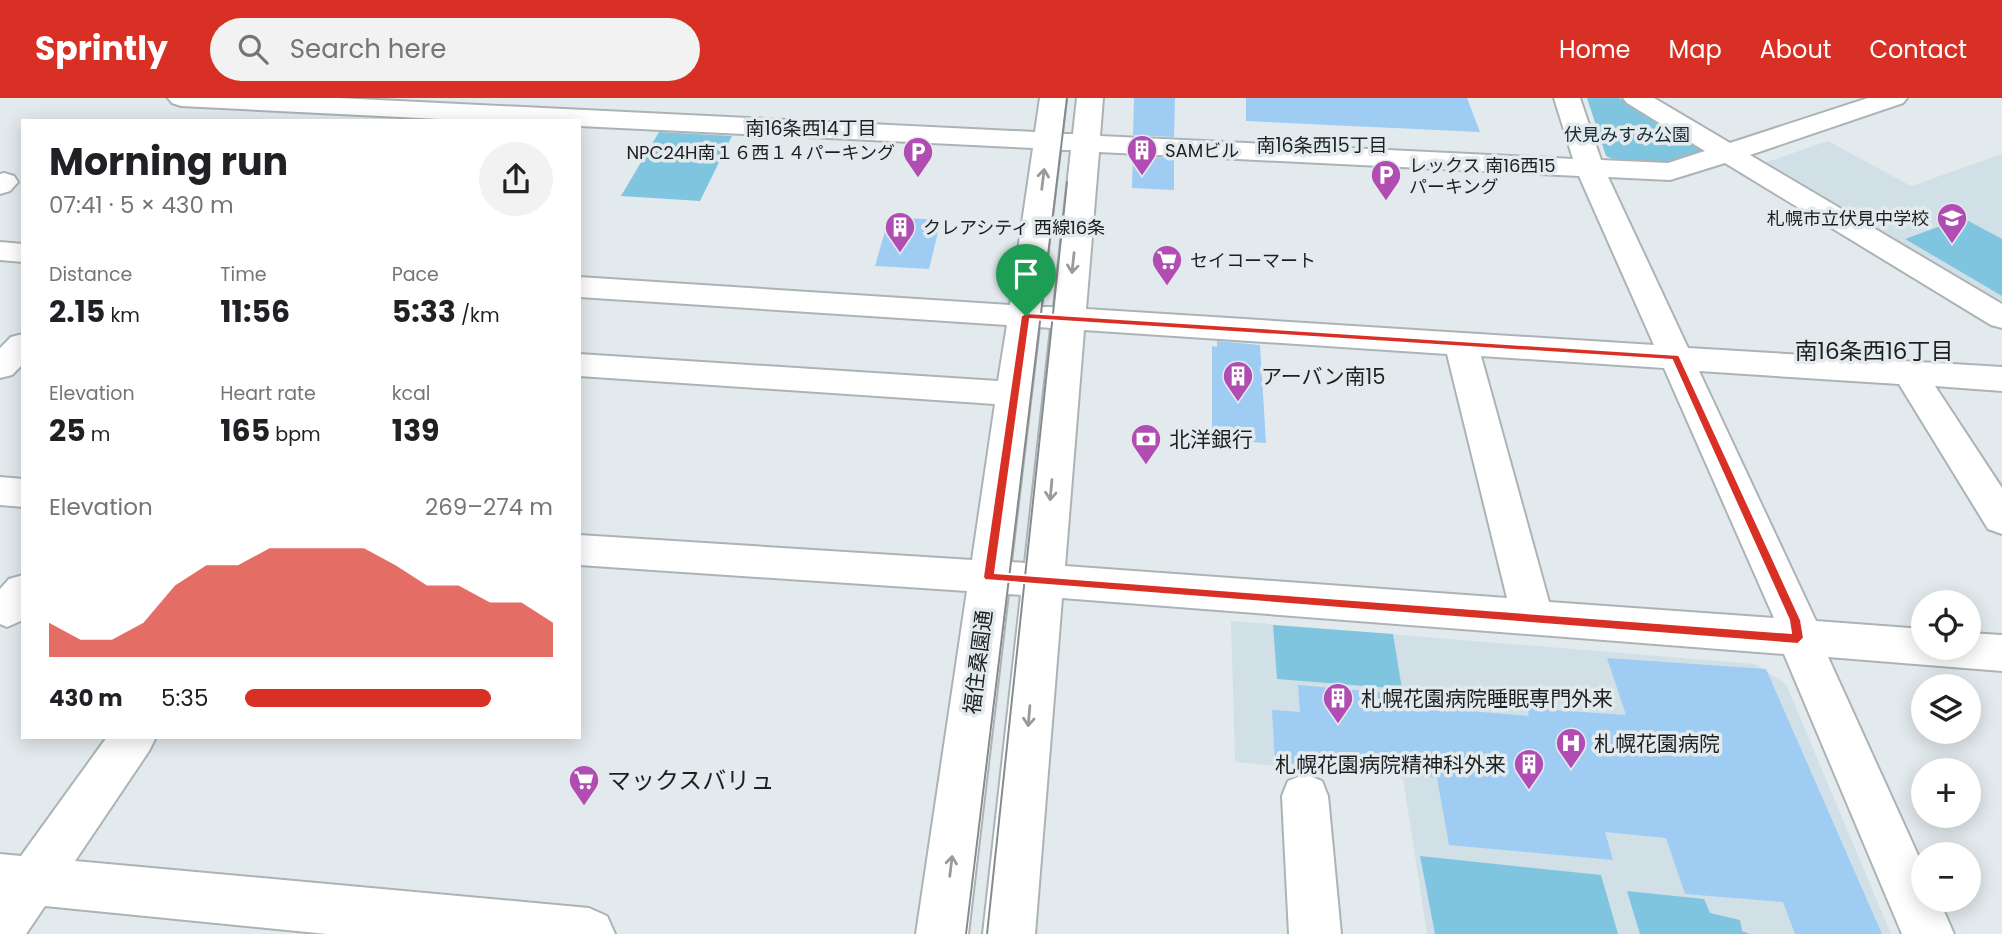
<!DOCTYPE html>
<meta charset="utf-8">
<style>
:root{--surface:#fff;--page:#f2f2f2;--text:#202124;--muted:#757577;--accent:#d93025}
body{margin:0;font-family:Poppins,"Noto Sans JP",sans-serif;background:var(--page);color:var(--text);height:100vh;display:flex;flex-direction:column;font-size:26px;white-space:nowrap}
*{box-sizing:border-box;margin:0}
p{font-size:23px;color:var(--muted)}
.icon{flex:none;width:38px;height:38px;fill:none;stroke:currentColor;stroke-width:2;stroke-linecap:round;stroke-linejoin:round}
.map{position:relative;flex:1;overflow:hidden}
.drawer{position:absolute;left:21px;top:21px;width:560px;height:620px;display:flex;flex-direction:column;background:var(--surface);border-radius:0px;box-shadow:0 4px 18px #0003}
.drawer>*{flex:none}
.buttons{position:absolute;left:1911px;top:492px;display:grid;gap:14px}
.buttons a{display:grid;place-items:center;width:70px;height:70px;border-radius:50%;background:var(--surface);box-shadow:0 4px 18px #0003;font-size:35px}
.pin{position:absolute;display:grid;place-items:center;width:60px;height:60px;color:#fff;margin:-72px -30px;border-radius:50% 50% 50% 0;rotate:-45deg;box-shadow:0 0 7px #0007}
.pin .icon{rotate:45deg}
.round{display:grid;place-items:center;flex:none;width:74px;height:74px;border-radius:37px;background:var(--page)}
.summary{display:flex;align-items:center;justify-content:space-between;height:119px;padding:0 28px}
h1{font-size:38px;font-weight:700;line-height:52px}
.figures{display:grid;grid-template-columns:repeat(3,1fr);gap:10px;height:119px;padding:7px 28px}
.figures div{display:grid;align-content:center}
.figures b{font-size:30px;font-weight:700}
.figures small{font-size:19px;font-weight:400}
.figures p{font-size:19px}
.chart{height:196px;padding:14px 28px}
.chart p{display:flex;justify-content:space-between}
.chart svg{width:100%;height:126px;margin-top:7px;fill:var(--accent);opacity:.7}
ul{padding:0 28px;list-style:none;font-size:23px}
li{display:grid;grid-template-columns:112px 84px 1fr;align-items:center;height:52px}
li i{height:18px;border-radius:9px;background:var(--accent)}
header{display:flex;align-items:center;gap:42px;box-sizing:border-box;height:98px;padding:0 35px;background:var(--accent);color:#fff}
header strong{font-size:33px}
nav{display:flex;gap:38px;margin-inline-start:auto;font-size:24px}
.search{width:490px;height:63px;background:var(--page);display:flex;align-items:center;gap:18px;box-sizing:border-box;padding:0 24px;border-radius:38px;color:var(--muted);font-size:26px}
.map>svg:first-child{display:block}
.built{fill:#d1e0e7}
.green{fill:#80c5e0}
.building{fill:#9eccf3}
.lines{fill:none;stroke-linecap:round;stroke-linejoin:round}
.minor-casing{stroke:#acb3b6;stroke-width:4}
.minor{fill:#fff;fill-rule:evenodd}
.tram{stroke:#868c8e;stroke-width:2}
.oneway{stroke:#999b9b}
.route{fill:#d93025;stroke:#fff;stroke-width:2;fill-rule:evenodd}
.labels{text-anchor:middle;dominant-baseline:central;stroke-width:7;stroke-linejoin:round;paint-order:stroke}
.far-park-label{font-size:18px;fill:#172c34;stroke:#e3eaed}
.far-poi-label{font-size:18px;fill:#1d2021;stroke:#e3eaed;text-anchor:start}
.far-neighbourhood-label{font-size:19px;fill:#1d2021;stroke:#e3eaed}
.poi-label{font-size:21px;fill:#1d2021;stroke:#e3eaed;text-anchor:start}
.street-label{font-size:21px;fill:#1d2021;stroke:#e3eaed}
.neighbourhood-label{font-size:23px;fill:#1d2021;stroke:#e3eaed}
.near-poi-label{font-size:24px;fill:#1d2021;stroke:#e3eaed;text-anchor:start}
</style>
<header>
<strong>Sprintly</strong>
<div class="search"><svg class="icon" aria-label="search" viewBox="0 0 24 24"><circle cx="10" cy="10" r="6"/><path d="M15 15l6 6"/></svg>Search here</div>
<nav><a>Home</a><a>Map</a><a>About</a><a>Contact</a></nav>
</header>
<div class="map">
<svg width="2002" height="836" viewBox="0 0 2002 836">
<rect width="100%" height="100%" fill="#e3eaed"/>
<path class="built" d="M1828,43l83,45 91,-32v149l-238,-140z
M1231,523l524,43 31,20 105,250h-464l-24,-156 -168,-16z"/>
<path class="green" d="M1587,0h32l79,48 3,6c-30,11 -64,19 -95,4z
M659,34l73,4 -32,65 -79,-5z
M1963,120l39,21v57l-97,-57z
M1273,527l120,9 9,55 -125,-10z
M1420,758l181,19 17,59h-183z
M1627,793l77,8 6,14 30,7 2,11 8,3h-110z"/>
<path class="building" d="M1134,0h41l-1,39 -41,-2z
M1246,0h221l13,34 -234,-11z
M1133,58l41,2v32l-42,-2z
M889,119l52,3 -12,49 -54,-3z
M1217,243l43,4 6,98 -45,-3 -1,-6 -8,-1v-87l5,1z
M1607,560l159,11 116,265h-87l-12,-32 -98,-8 -19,-56 -61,-6 8,28 -164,-15 -12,-67 -162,-16 -3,-52 28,2 -2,-27 100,9 1,11 130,11 -2,-8 99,7z"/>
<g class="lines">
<g class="minor-casing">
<path id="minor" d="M168,0h170l697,34 5,-34h26l-4,36h11l4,-36h26l-3,38 473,23 -19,-61h26l21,62 67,3 37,-12 -78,-48 -4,-5h31l76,45 138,-45h39l-4,5 -153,52 252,149v24l-11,-3 -266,-162 -55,17 -62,-3 80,171 314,19v24l-67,-5 67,102v46l-14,-5 -89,-145 -200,-13 117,250 107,8v19h46v-15l33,2v36l-174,-14 95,209v34h16l15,34h-52l-118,-280 -722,-56 -27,336h-52l38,-339 -13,-1 -40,340h-52l51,-343 -388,-26v-30l393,25 23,-156 -416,-28v-22l419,27 9,-56 -428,-28v-20l431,28 23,-157 -454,-22v-5h-99l-299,-15 -9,-3zM1060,52h11l-17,157h-13zM1099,54l480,24 75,169 -568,-36zM1039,229l12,1 -26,235 -14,-1zM1084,232l363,24 60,244 -442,-32zM1481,258l183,12 110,250 -225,-16z
M4,75l10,3 4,6 -8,9 -10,3v-20z
M0,144l23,2v18l-23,-2z
M23,236v30l-11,11 -12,3v-30l11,-11z
M0,379l23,2v28l-23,-2z
M23,477v45l-16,7 -7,-3v-35l9,-10z
M107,639h49l-7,14 -74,110 514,47 18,8 8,18h-288l-282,-28 -19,28h-26v-80l21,2z
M1305,676l17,7 6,15 13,138h-52l-7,-138 6,-15z"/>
</g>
<use href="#minor" class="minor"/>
<path class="tram" d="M966,836l101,-836
M987,836l80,-752"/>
</g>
<defs><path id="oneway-shaft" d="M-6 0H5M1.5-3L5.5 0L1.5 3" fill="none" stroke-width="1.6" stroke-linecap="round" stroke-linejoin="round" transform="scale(1.75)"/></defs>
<g class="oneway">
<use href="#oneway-shaft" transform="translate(1043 81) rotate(-83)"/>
<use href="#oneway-shaft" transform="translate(1073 165) rotate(96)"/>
<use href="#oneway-shaft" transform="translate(1051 392) rotate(95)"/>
<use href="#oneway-shaft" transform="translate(1029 618) rotate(95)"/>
<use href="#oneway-shaft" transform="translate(951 768) rotate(-83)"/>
</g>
<path class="route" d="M1026,215l653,42 122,265 3,18 -6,6 -813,-64 -2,-3 38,-261zM1030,221l642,41 117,260 2,13 -796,-60z"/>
<defs>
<g id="building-pin" transform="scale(1.575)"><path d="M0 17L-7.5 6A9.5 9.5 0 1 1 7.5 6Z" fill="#b14cb2" stroke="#e3eaed"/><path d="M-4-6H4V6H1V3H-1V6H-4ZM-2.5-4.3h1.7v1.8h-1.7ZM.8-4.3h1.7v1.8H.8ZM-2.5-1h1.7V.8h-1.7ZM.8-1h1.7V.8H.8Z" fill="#fff"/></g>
<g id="parking-pin" transform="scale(1.575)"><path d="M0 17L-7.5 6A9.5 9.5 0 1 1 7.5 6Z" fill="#b14cb2" stroke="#e3eaed"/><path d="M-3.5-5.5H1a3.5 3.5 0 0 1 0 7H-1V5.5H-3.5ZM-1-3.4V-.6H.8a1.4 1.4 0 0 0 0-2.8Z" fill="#fff"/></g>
<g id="school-pin" transform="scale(1.575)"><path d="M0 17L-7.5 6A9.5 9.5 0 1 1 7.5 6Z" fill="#b14cb2" stroke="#e3eaed"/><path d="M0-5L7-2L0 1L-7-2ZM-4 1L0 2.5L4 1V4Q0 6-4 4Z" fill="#fff"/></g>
<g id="supermarket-pin" transform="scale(1.575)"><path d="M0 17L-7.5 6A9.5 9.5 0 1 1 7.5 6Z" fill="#b14cb2" stroke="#e3eaed"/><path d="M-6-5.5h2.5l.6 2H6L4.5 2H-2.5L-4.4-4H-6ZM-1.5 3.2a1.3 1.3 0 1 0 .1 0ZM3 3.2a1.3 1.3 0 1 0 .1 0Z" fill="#fff"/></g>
<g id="bank-pin" transform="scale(1.575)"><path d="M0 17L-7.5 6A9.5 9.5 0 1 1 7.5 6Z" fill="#b14cb2" stroke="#e3eaed"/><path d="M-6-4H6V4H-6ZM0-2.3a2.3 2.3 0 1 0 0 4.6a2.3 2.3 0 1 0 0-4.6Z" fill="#fff"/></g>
<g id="hospital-pin" transform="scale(1.575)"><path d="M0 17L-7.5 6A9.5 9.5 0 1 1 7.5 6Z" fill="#b14cb2" stroke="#e3eaed"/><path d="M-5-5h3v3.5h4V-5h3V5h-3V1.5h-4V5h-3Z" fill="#fff"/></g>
</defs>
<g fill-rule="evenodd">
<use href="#building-pin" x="1142" y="52"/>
<use href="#parking-pin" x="918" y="54"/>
<use href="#parking-pin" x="1386" y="77"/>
<use href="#school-pin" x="1952" y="120"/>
<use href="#building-pin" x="900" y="129"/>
<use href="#supermarket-pin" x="1167" y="162"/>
<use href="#building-pin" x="1238" y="278"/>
<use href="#bank-pin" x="1146" y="341"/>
<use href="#building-pin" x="1338" y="600"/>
<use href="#hospital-pin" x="1571" y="645"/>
<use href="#building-pin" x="1529" y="666"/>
<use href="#supermarket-pin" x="584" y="682"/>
</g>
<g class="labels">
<g class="far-park-label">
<text x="1627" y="36">伏見みすみ公園</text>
</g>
<g class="far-poi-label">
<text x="1165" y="52">SAMビル</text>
<text x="895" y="54" text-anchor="end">NPC24H南１６西１４パーキング</text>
<text x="1409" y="67">レックス 南16西15<tspan x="1409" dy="21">パーキング</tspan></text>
<text x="1929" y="120" text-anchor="end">札幌市立伏見中学校</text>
<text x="923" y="129">クレアシティ 西線16条</text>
<text x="1190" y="162">セイコーマート</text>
</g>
<g class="far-neighbourhood-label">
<text x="811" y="30">南16条西14丁目</text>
<text x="1322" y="47">南16条西15丁目</text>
</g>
<g class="poi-label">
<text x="1261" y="278">アーバン南15</text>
<text x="1169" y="341">北洋銀行</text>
<text x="1361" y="600">札幌花園病院睡眠専門外来</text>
<text x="1594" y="645">札幌花園病院</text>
<text x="1506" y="666" text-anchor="end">札幌花園病院精神科外来</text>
</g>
<g class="street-label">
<text transform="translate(978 564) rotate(-83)">福住桑園通</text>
</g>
<g class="neighbourhood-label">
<text x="1874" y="253">南16条西16丁目</text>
</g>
<g class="near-poi-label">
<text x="607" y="682">マックスバリュ</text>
</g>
</g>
</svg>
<div class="buttons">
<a><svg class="icon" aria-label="locate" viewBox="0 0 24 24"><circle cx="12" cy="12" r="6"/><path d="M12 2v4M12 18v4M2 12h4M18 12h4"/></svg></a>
<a><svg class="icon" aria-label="layers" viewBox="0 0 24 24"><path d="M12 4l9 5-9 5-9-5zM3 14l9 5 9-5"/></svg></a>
<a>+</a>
<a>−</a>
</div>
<div class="pin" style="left:1026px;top:218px;background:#1e9e55"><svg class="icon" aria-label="arrive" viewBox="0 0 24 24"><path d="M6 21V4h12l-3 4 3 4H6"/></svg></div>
<section class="drawer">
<div class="summary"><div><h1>Morning run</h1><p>07:41 · 5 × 430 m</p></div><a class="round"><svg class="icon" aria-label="share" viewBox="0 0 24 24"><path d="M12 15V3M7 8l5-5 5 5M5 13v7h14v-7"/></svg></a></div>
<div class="figures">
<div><p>Distance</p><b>2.15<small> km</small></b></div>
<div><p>Time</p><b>11:56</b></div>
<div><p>Pace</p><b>5:33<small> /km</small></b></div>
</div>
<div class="figures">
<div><p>Elevation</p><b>25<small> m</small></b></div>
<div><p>Heart rate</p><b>165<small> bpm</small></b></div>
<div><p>kcal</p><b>139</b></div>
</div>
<div class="chart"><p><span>Elevation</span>269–274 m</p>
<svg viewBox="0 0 160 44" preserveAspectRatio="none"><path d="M0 44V32L10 38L20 38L30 32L40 19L50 12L60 12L70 6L80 6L90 6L100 6L110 12L120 19L130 19L140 25L150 25L160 32V44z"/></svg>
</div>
<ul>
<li><b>430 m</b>5:35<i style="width:80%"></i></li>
</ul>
</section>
</div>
